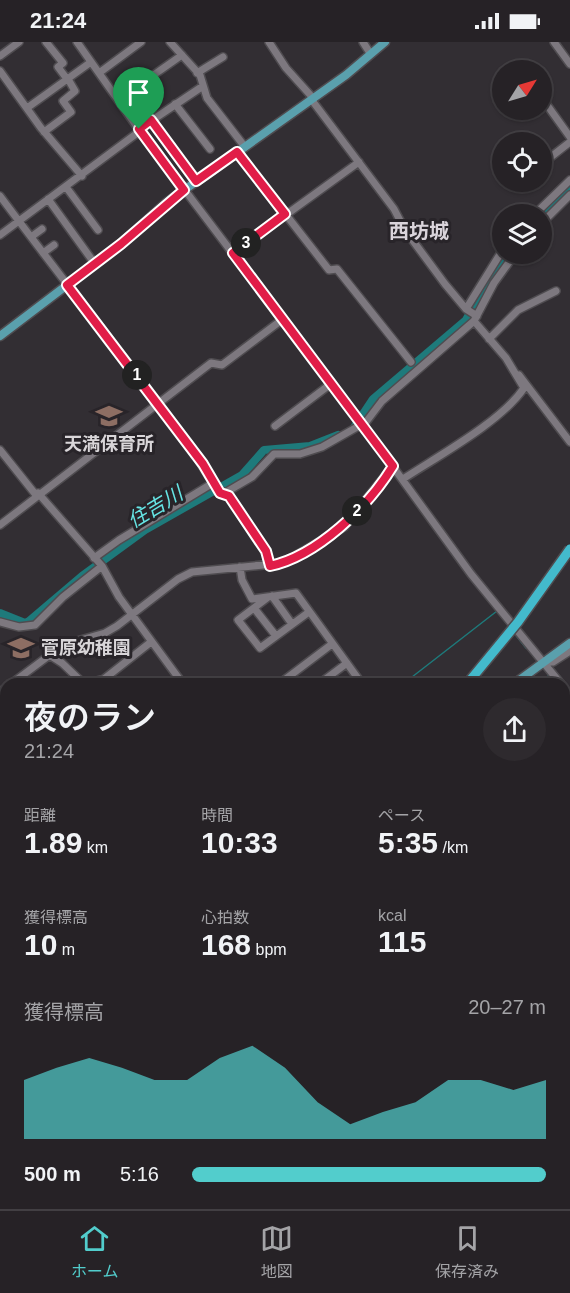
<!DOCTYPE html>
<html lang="ja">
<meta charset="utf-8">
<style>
:root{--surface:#262226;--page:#2e2a2e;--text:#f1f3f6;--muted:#a4a4a7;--line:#423f43;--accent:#52cdcc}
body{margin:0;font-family:Arial,"Noto Sans JP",sans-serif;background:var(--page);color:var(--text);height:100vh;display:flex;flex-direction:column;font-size:22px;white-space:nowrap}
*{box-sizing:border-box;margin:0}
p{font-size:20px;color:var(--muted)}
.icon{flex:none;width:33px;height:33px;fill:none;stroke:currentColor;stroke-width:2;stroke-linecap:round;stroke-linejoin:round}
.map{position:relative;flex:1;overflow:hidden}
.drawer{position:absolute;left:0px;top:636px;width:570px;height:531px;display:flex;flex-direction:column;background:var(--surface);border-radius:18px 18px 0 0;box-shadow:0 2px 4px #0004,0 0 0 2px var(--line)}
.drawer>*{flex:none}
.needle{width:39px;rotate:53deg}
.buttons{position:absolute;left:492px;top:18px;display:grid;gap:12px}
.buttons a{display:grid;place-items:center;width:60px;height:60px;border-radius:50%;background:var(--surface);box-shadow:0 2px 4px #0004,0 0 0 2px var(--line);font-size:30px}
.pin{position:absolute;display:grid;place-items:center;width:51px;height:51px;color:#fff;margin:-62px -26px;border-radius:50% 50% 50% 0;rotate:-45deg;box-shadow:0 0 6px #0007}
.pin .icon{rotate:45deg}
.km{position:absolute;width:30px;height:30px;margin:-15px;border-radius:50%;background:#222;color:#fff;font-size:16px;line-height:30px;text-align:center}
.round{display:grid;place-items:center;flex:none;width:63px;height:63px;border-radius:32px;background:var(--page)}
.summary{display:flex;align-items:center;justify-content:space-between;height:102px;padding:0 24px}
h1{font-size:33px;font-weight:600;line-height:45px}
.metrics{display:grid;grid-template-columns:repeat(3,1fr);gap:9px;height:102px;padding:6px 24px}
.metrics div{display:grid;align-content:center}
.metrics b{font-size:30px;font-weight:600}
.metrics small{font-size:16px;font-weight:400}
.metrics p{font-size:16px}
.chart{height:168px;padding:12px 24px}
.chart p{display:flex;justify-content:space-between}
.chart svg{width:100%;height:108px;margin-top:6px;fill:var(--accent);opacity:.7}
ul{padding:0 24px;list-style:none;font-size:20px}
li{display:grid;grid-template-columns:96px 72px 1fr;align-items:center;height:45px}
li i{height:15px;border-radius:8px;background:var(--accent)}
.status{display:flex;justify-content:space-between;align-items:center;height:42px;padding:0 30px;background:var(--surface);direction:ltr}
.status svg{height:16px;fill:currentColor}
.menu{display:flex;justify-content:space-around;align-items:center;height:84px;border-top:2px solid var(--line);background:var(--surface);font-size:16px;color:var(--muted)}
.menu a{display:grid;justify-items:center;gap:3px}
.menu .selected{color:var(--accent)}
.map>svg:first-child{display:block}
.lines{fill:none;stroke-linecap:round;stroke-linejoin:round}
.stream{stroke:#1e7a7b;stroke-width:1.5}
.river{stroke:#1e7a7b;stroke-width:8}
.minor-casing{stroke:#4f4c50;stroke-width:10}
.major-casing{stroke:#4f4c50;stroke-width:11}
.highway-casing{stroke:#4f4c50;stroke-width:12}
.minor{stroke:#7d787f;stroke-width:7}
.major{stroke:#5aa0ad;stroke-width:8}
.highway{stroke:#43bacc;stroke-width:9}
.highway-bridge-casing{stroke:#4f4c50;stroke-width:12;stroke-linecap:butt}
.highway-bridge{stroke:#43bacc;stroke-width:9}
.route-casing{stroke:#fff;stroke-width:12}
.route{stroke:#e11d48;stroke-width:8}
.labels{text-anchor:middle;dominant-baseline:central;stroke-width:6;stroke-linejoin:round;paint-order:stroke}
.poi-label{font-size:18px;font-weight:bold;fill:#d9d6d9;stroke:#282429}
.neighbourhood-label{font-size:20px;font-weight:bold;fill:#dad4db;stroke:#282429}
.water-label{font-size:20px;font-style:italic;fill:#66e5e5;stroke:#282429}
</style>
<div class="status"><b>21:24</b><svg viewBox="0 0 49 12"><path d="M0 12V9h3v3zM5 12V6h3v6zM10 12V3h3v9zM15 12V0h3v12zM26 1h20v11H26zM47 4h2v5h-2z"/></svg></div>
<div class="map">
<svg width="570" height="1167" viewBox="0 0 570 1167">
<rect width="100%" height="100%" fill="#322e33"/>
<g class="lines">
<path class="stream" d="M0,576l3,-2
M514,591l12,15
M548,634l6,8
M165,642l7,-6 4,2
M403,642l94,-73
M564,654l6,6
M0,763l6,-4"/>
<path class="river" d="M542,174l28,-28
M355,384l18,-27 93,-79 19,-35 22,-31
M0,571l25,10 4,-2 53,-45 63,-46 97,-55 22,-25 46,-4 28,-11
M564,927l6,-19
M432,1161l2,6"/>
<g class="minor-casing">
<path id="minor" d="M46,0l17,21 -5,4 9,12
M77,0l63,89 216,285 115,158 90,110
M170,0l30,33 7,23 38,49
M269,0l17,26 27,30
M363,0l7,11
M554,0l16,22
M0,14l19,-14
M0,29l41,57 41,48
M99,31l42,-31
M197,31l26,-16
M542,56l28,39
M311,57l83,110 11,21 40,54 21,25 11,7
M118,58l64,-45
M175,62l35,45
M27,66l64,-46
M151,78l45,61
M139,87l64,-43
M44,90l27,-20 -8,-11 12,-10 -7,-12
M237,110l92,118 8,-1 74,93
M547,118l23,-18
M66,145l32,43
M0,154c62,83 127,164 188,247 12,16 24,46 41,54l37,54 4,15
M48,157l47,65
M535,172l35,-34
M542,181l28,-28
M0,193l140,-104
M31,195l11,-8
M43,211l11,-8
M233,211l126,-91
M466,267l36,-58
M489,297l29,-29 38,-19
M519,333l51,67
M275,384l57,-43
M0,408l36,45
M403,437c35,-23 98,-57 121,-91l-18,-30 -32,-37
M38,451l64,73 17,31 64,87
M223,452l29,-17 22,-23h26l22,-7 44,-25 16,-21 92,-80 20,-38 21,-29
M0,483l211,-162 11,2 61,-46
M94,516l25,-18 94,-57
M240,525l2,13 10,19 44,-6 66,91
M272,554l20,28
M267,556l-29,22 22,28 49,-36
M254,566l22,28
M0,580l19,5 16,-2 28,-28 39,-31
M48,612l14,9 22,21
M543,620h10l17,-11
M11,642l52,-39 42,-12 12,-7 61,-47 14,-7 91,-9 61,-36 49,-61
M85,642l19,-5 47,-37
M285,642l-2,-3 49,-37
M319,642l28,-21
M564,646l6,8
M0,650l6,-4
M570,771l-6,4 6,8
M0,778l6,8
M564,793l6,-4
M564,809l6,-4
M0,820l6,-4
M564,855l6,3
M564,882l6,-11
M564,954l6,-12
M564,1018l6,-5
M564,1125l6,7
M0,1147l6,5
M15,1161l4,6
M104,1161l4,6
M251,1161l4,6
M413,1161l2,6
M445,1161l2,6
M501,1161l6,6
M555,1161l3,6
M91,1167l8,-6"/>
</g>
<g class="major-casing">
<path id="major" d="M0,294l121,-92 45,-41 180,-128 39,-33
M514,642l56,-41
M0,1042l6,-5"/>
</g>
<g class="highway-casing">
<path id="highway" d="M0,1026l6,-5"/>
</g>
<use href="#minor" class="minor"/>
<use href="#major" class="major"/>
<use href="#highway" class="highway"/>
<g class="highway-bridge-casing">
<path id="highway-bridge" d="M467,642l51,-62 52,-73"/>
</g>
<use href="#highway-bridge" class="highway-bridge"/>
</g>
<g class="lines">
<g class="route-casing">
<path id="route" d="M151,78l45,61 41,-29 48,62 -52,39 160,213c-25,41 -76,90 -123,100l-4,-15 -37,-55 -9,-3 -17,-29 -136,-179 54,-41 63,-54 -45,-61z"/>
</g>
<use href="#route" class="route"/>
</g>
<defs>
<g id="school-bare" transform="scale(2.07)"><path d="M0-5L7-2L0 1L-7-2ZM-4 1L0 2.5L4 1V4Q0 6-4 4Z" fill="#8d6e63" stroke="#282429" stroke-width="2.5" paint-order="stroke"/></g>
</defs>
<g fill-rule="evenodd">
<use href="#school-bare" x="109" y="374"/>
<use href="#school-bare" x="21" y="606"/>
</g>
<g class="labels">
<g class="poi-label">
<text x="109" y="402">天満保育所</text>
<text x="41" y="606" text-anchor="start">菅原幼稚園</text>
</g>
<g class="neighbourhood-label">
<text x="419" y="189">西坊城</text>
</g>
<g class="water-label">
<text transform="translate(155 465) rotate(-31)">住吉川</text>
</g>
</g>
</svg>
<div class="buttons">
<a><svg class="needle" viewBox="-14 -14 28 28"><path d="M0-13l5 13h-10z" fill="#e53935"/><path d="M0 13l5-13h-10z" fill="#a4a4a7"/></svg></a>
<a><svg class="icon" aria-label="locate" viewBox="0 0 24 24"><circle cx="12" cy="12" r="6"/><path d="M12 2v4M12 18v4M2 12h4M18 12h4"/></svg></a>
<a><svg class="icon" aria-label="layers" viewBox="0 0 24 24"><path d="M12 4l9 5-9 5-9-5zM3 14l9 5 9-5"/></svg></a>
</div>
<div class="pin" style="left:139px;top:87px;background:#1e9e55"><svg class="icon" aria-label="arrive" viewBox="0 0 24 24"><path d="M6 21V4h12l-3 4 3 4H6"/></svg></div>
<b class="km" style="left:137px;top:333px">1</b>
<b class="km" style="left:357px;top:469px">2</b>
<b class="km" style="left:246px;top:201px">3</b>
<section class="drawer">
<div class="summary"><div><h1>夜のラン</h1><p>21:24</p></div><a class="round"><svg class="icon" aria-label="share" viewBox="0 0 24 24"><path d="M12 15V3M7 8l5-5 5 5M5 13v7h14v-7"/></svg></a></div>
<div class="metrics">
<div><p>距離</p><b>1.89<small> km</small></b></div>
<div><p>時間</p><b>10:33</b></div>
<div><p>ペース</p><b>5:35<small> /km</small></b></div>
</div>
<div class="metrics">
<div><p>獲得標高</p><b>10<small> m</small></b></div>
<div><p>心拍数</p><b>168<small> bpm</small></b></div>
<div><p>kcal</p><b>115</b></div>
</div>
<div class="chart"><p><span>獲得標高</span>20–27 m</p>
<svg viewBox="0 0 160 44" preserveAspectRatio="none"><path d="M0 44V20L10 15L20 11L30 15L40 20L50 20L60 11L70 6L80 15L90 29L100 38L110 33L120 29L130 20L140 20L150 24L160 20V44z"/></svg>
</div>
<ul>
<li><b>500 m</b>5:16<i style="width:100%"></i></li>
</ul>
</section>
</div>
<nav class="menu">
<a class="selected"><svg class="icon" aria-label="home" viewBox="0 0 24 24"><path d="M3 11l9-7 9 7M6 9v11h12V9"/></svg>ホーム</a>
<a><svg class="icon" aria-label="map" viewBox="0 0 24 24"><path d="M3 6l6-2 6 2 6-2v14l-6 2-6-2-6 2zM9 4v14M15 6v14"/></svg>地図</a>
<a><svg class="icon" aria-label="saved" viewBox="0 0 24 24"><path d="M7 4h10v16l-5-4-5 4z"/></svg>保存済み</a>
</nav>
